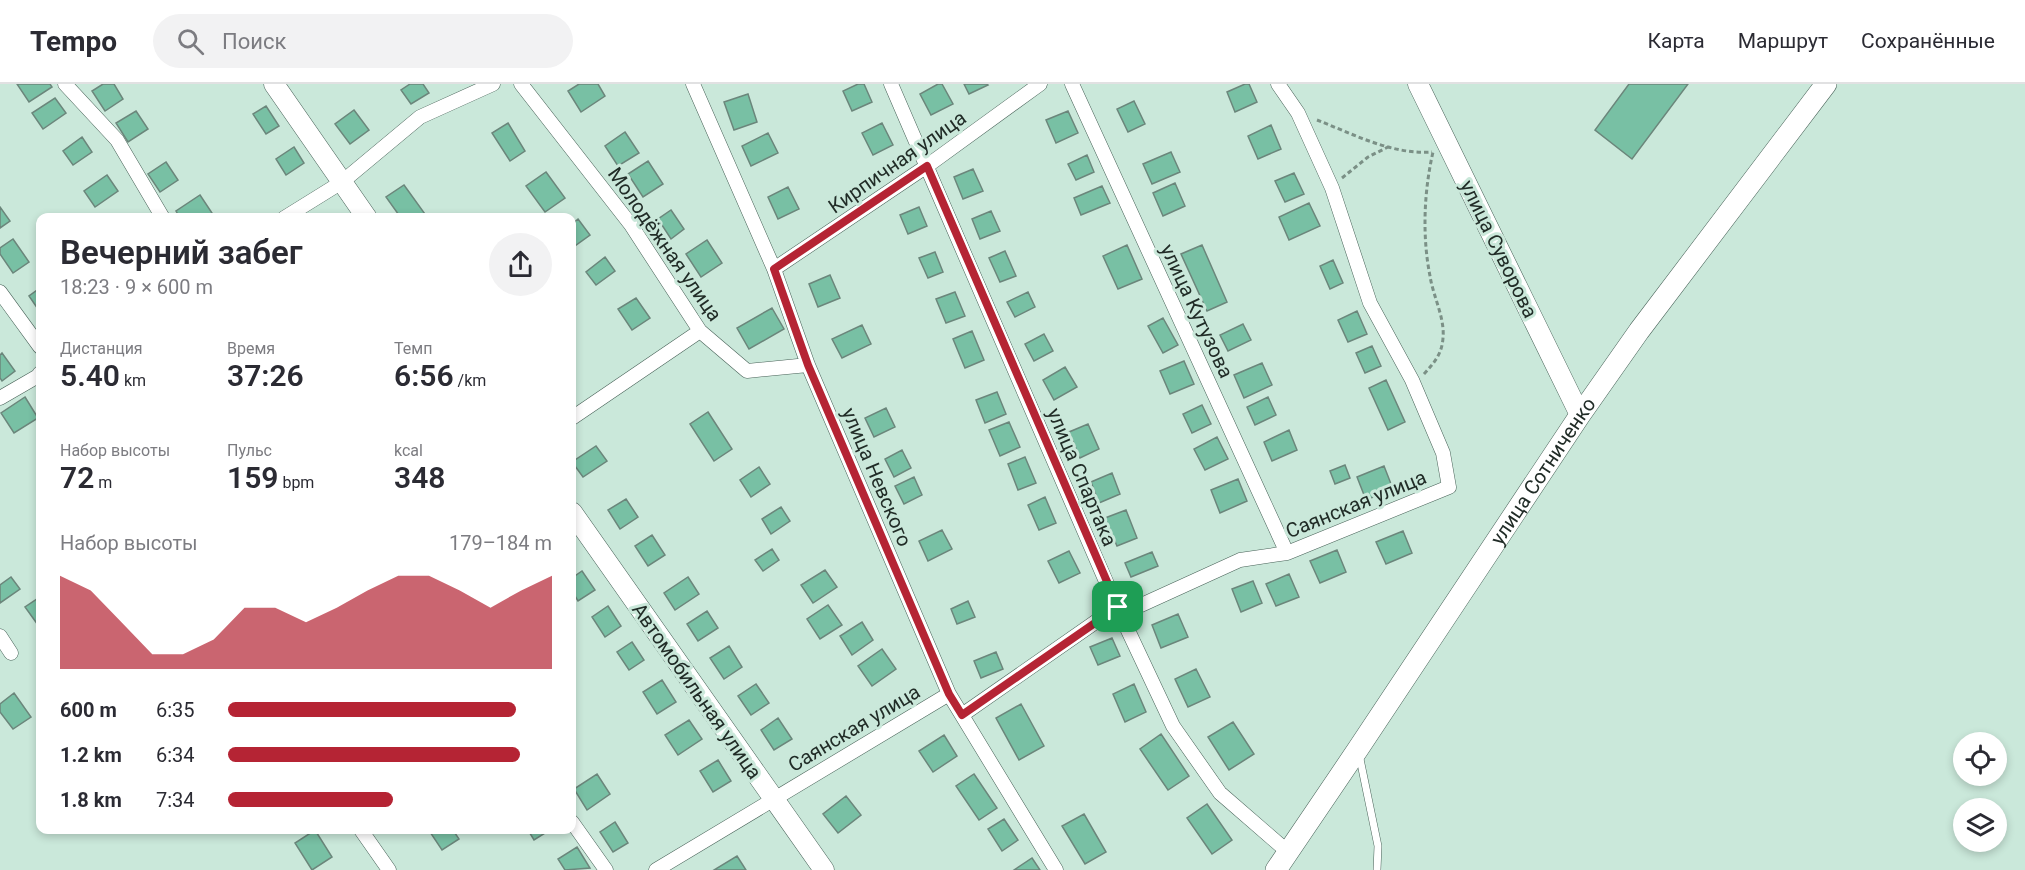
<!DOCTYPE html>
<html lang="ru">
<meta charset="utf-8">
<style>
:root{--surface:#fff;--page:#f2f2f3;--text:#2b2b33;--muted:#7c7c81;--line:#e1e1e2;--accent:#b52434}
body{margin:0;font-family:Roboto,sans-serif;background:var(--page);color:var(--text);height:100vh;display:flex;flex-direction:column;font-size:22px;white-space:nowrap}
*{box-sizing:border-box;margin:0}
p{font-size:20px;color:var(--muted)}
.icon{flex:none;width:33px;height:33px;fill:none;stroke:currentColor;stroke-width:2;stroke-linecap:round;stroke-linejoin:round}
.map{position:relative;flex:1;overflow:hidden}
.sheet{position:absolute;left:36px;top:129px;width:540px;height:621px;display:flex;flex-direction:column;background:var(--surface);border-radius:12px;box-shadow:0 3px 9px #0003}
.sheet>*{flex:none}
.fabs{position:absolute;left:1953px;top:648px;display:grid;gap:12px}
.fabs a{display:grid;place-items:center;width:54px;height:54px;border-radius:50%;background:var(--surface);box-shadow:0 3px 9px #0003;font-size:30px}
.pin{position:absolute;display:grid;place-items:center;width:51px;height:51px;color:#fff;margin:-26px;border-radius:12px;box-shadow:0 3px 9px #0006}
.round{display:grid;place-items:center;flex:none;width:63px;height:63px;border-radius:32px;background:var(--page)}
.headline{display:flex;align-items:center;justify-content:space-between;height:102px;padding:0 24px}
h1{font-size:33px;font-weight:600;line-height:45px}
.metrics{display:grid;grid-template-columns:repeat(3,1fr);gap:9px;height:102px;padding:6px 24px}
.metrics div{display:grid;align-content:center}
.metrics b{font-size:30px;font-weight:600}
.metrics small{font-size:16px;font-weight:400}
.metrics p{font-size:16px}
.chart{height:168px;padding:12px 24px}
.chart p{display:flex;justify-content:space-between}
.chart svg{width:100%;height:108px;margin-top:6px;fill:var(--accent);opacity:.7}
ul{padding:0 24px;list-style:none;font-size:20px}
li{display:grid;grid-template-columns:96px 72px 1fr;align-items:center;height:45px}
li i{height:15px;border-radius:8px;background:var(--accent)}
header{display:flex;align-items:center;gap:36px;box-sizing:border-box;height:84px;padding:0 30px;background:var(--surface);border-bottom:2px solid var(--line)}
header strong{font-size:28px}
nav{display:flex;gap:33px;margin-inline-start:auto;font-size:21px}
.search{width:420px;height:54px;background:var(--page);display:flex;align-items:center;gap:15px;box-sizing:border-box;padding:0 21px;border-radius:33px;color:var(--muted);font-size:22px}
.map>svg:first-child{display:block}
.building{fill:#78c0a4;stroke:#6b867b;stroke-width:1.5}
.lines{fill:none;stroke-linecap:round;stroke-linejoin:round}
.lane-casing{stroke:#476157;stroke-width:8}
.street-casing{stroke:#476157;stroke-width:15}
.secondary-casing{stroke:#476157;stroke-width:21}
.primary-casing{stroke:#476157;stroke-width:22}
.path{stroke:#7b9086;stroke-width:3;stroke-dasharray:4.5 3;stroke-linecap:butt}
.lane{stroke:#fff;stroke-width:7}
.street{stroke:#fff;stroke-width:14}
.secondary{stroke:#fff;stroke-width:20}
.primary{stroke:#fff;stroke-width:21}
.route-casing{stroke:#fff;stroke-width:12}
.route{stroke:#b52434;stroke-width:8}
.labels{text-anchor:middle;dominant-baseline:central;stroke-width:6;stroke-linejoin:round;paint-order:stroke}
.street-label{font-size:20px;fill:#212c27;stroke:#cae8da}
</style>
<header>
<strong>Tempo</strong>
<div class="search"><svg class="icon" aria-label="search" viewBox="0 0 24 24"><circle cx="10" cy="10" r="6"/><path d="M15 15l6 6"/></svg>Поиск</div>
<nav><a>Карта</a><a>Маршрут</a><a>Сохранённые</a></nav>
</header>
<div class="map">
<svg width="2025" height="786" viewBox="0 0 2025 786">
<rect width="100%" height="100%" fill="#cae8da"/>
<path class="building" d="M17,0h33l2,3 -23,15z
M103,0h11l9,15 -18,12 -13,-20z
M410,0h13l6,9 -18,11 -10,-14z
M579,0h19l7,12 -24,16 -13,-21z
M858,0h6l8,18 -20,9 -9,-20z
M938,0h4l11,20 -22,11 -11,-21z
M964,0h23l1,1 -19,9z
M1245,0h4l8,18 -22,10 -8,-20z
M1629,0h59l-56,75 -37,-29z
M748,10l9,28 -23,8 -10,-28z
M55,14l11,15 -23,16 -11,-16z
M1134,17l11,23 -17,8 -11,-23z
M266,22l13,20 -13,8 -13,-20z
M354,26l15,20 -19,14 -15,-20z
M136,27l12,18 -20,13 -12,-19z
M1068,27l10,22 -22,10 -10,-23z
M508,39l17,28 -15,10 -18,-28z
M882,39l11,22 -20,10 -11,-22z
M1271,41l10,24 -23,10 -10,-23z
M625,48l14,21 -21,13 -13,-20z
M768,49l10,20 -27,13 -9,-20z
M82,53l10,15 -19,13 -10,-14z
M294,63l10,16 -18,12 -10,-16z
M1171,68l9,20 -28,12 -9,-20z
M1087,71l7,17 -18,8 -8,-16z
M648,77l15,23 -20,13 -15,-23z
M166,78l12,18 -18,12 -12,-18z
M973,85l10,22 -20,8 -9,-22z
M546,88l19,26 -20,14 -19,-26z
M1294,89l10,21 -19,8 -10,-21z
M107,91l11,16 -23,16 -11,-16z
M1175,99l10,23 -22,10 -10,-23z
M404,101l21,29 -5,4h-19l-15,-21z
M1102,102l8,17 -29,12 -7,-17z
M788,103l11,22 -21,10 -10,-22z
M200,111l14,21 -3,2h-31l-4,-7z
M1309,119l11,23 -31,14 -10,-23z
M0,123l10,14 -10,7z
M919,123l8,19 -19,8 -8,-19z
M671,126l13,19 -13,10 -13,-20z
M991,127l9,20 -20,8 -8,-20z
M578,135l12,16 -18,13v-24z
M13,155l16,23 -16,11 -13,-19v-6z
M707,156l15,23 -21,14 -15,-23z
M1127,161l15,34 -24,10 -15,-33z
M1202,161l25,57 -20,9 -26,-57z
M1005,167l11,25 -16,6 -11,-24z
M935,168l8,20 -15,6 -9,-20z
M605,173l10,14 -19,14 -10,-13z
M1333,176l10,23 -13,6 -10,-23z
M830,191l10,23 -22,9 -9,-23z
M40,204v24l-11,-16z
M955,208l10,24 -19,7 -10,-24z
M1028,208l7,15 -20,10 -8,-15z
M636,214l14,20 -18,12 -14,-21z
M772,224l12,21 -35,20 -12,-21z
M1357,227l10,23 -19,8 -10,-22z
M1163,234l15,27 -15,8 -15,-27z
M1243,240l8,16 -23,11 -8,-16z
M862,241l9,19 -29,14 -10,-19z
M972,247l12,29 -19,8 -12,-29z
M1044,250l9,17 -19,10 -9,-17z
M1372,262l9,20 -16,7 -9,-20z
M2,269l13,18 -13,10 -2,-3v-23z
M1184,277l10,23 -24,10 -10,-23z
M1262,279l10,22 -28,13 -10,-23z
M1065,283l12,20 -23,13 -11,-20z
M1386,296l19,42 -17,8 -19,-42z
M997,308l9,22 -21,9 -9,-23z
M25,313l13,21 -24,15 -13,-20z
M1268,313l8,18 -21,10 -8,-18z
M1202,321l9,19 -19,9 -9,-19z
M886,324l9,19 -21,10 -9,-19z
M708,328l24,37 -18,12 -24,-37z
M1009,338l11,25 -20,9 -11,-26z
M1088,340l11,25 -19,9 -11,-26z
M1289,346l8,20 -25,11 -8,-19z
M1217,353l11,22 -23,11 -11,-21z
M596,362l11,15 -24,16 -11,-15z
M902,366l9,18 -17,9 -9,-18z
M1025,373l11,26 -18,7 -10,-26z
M1345,381l5,13 -15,6 -5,-13z
M1384,382l9,23 -27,11 -9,-23z
M759,383l11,17 -19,13 -11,-17z
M1112,389l8,21 -21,9 -8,-21z
M914,393l8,18 -18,9 -9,-18z
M1238,395l9,22 -27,12 -9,-23z
M1045,413l11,26 -17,7 -11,-25z
M626,415l12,18 -18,12 -12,-19z
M781,423l9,14 -19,13 -9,-15z
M1126,426l11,28 -20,8 -12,-28z
M942,446l10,19 -24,12 -9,-20z
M1403,447l9,22 -26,11 -10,-22z
M652,451l13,20 -17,11 -13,-20z
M772,465l7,11 -16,11 -8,-11z
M1337,466l9,22 -26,11 -10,-22z
M1069,467l11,22 -21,10 -11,-22z
M1152,468l6,14 -27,11 -6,-14z
M825,486l12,17 -24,16 -12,-18z
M582,487l13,19 -17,11 -6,-10v-13z
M1289,490l10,23 -23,9 -10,-22z
M11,493l9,12 -20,14v-18z
M688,493l11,17 -24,16 -11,-17z
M1253,497l9,22 -21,9 -9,-23z
M40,513v26l-2,2 -13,-18z
M968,517l7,16 -18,7 -6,-15z
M828,521l14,20 -22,14 -13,-20z
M608,522l13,20 -16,11 -13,-20z
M707,527l11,17 -20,13 -11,-17z
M1178,530l10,23 -27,11 -9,-23z
M862,538l11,18 -21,15 -12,-19z
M1112,554l8,18 -22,9 -8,-18z
M632,558l12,18 -15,10 -12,-18z
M729,562l13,21 -18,12 -14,-21z
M882,565l14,20 -24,17 -14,-20z
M996,568l7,17 -22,9 -7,-17z
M1196,585l14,28 -22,10 -13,-28z
M662,596l14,22 -19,12 -14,-22z
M756,600l13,19 -18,12 -13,-19z
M1134,600l12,28 -21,10 -12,-28z
M14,609l17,24 -18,12 -13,-17v-8z
M1021,620l23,42 -25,14 -23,-42z
M778,634l14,21 -18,11 -13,-20z
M689,636l13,19 -24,16 -13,-20z
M1233,638l21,32 -25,16 -21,-33z
M1161,650l28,42 -21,14 -28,-41z
M944,651l13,21 -24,16 -14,-21z
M718,676l13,21 -18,11 -13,-21z
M597,690l13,20 -23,16 -13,-21z
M974,690l23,34 -18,12 -23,-34z
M846,712l15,19 -23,18 -15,-19z
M1207,720l25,36 -20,14 -25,-36z
M1084,730l22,38 -21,12 -23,-38z
M1004,735l14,21 -16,11 -14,-22z
M615,738l13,21 -15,9 -13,-20z
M315,746l17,27 -20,13 -17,-27z
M433,746h20l6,9 -17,11 -12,-18z
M528,746h22l-16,10z
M577,763l13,21 -25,2 -7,-11z
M737,772l9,14h-32z
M1032,774l8,12h-26z"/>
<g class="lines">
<g class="lane-casing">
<path id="lane" d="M1359,670l19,92 -1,24"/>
</g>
<g class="street-casing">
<path id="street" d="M65,0l52,56 46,78
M521,0l110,141 69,106 47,40 61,-6
M693,0l81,185 34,96 141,329 107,176
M891,0l226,523 56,119 47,67 68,59
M1072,0l215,469
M284,134l58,-36 78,-65 73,-33
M774,185l153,-103 113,-82
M0,208l40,55
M0,314l38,-22 2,-3
M572,334l128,-87
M0,552l11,17
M962,631l155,-108 22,-1 101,-46 47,-7 162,-66 -6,-34 -31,-73 -42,-77 -38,-115 -34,-75 -20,-29
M572,738l34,48
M361,746l28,40
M656,786l293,-176"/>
</g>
<g class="secondary-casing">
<path id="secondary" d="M274,0l93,134
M1418,0l162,331
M572,428l252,358"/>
</g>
<g class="primary-casing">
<g id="primary">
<path id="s1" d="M1276,786l82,-121 222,-334 59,-84 187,-247"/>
</g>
</g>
<path class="path" d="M1317,36c36,14 75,35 115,32
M1342,94l26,-21 20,-10
M1424,290c10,-11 18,-20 19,-36 2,-20 -10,-42 -13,-62 -8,-40 -6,-85 3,-124"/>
<use href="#lane" class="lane"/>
<use href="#street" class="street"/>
<use href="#secondary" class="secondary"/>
<use href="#primary" class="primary"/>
</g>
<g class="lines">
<g class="route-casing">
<path id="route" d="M927,82l191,441 -156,108 -13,-21 -141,-329 -34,-96z"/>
</g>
<use href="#route" class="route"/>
</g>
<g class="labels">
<g class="street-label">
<text transform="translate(897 78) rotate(-35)">Кирпичная улица</text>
<text transform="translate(665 160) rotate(55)">Молодёжная улица</text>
<text transform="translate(1499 165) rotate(64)">улица Суворова</text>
<text transform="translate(1197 227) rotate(65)">улица Кутузова</text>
<text stroke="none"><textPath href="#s1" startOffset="480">улица Сотниченко</textPath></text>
<text transform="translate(877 393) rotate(67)">улица Невского</text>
<text transform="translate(1082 393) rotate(67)">улица Спартака</text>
<text transform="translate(1356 420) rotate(-22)">Саянская улица</text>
<text transform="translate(697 607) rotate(55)">Автомобильная улица</text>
<text transform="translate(854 644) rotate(-31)">Саянская улица</text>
</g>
</g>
</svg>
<div class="fabs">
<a><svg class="icon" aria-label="locate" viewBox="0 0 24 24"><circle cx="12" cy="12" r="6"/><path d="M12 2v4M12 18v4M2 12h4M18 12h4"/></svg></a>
<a><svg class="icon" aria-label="layers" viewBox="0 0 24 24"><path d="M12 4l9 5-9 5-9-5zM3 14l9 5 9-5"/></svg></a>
</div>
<div class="pin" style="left:1118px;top:523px;background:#1e9e55"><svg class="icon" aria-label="arrive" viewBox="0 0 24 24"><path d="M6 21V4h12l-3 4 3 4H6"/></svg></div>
<section class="sheet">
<div class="headline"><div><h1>Вечерний забег</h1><p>18:23 · 9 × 600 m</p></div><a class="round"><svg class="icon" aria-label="share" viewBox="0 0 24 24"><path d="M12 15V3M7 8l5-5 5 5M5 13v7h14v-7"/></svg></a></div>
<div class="metrics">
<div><p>Дистанция</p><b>5.40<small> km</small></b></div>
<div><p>Время</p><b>37:26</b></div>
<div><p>Темп</p><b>6:56<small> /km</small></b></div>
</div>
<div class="metrics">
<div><p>Набор высоты</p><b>72<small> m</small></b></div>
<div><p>Пульс</p><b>159<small> bpm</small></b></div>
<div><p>kcal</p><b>348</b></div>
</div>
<div class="chart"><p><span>Набор высоты</span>179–184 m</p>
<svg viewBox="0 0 160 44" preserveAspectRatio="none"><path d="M0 44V6L10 12L20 25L30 38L40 38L50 32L60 19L70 19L80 25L90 19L100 12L110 6L120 6L130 12L140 19L150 12L160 6V44z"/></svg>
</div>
<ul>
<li><b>600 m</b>6:35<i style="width:89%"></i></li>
<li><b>1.2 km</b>6:34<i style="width:90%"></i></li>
<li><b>1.8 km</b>7:34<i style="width:51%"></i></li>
</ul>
</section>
</div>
